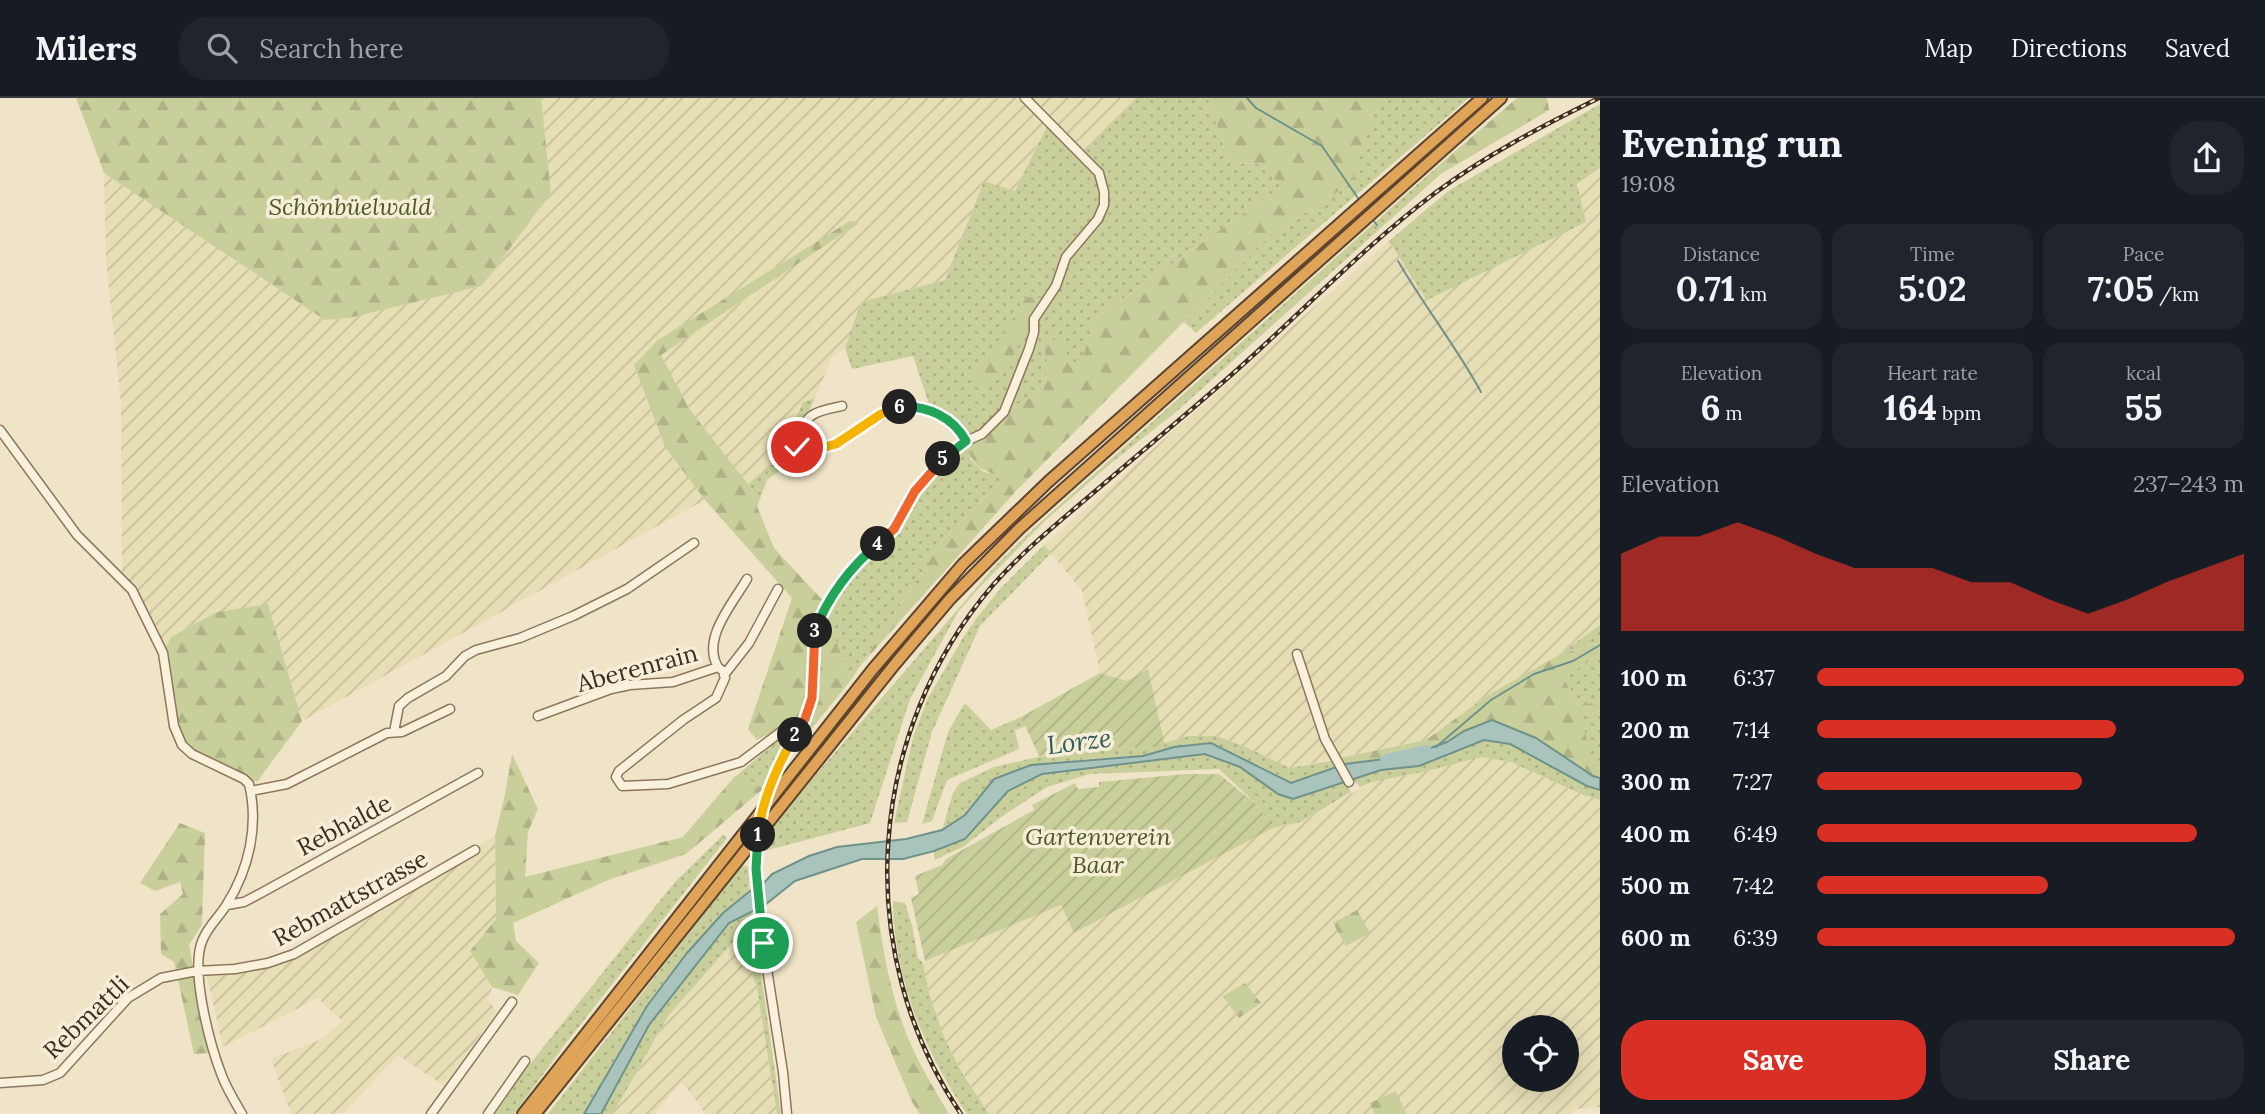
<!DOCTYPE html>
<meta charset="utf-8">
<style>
:root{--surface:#171b24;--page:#20242c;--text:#f1f3f6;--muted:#9ea1a6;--line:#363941;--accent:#d93025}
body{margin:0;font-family:Lora,serif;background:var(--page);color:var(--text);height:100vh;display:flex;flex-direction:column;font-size:26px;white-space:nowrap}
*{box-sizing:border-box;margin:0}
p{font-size:23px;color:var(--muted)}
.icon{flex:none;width:38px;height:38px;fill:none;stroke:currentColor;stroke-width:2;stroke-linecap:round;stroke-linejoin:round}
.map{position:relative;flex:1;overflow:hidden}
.sheet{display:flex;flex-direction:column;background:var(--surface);width:665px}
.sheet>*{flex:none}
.controls{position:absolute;left:1502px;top:917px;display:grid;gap:14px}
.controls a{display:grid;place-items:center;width:77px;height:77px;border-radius:50%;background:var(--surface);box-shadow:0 7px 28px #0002;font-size:35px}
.pin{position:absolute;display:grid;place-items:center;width:60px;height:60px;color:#fff;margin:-30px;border:4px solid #fff;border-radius:50%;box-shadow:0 2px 7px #0007}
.km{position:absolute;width:35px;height:35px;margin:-18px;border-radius:50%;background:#222;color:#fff;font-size:19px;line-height:35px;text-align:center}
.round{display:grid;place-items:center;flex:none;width:74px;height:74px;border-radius:28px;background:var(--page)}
.summary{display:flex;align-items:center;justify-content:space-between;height:119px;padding:0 21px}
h1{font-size:38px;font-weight:700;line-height:52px}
.stats{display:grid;grid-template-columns:repeat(3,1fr);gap:10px;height:119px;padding:7px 21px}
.stats div{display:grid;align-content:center;border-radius:18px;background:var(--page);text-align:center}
.stats b{font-size:35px;font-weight:700}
.stats small{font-size:19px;font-weight:400}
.stats p{font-size:19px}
.chart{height:196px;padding:14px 21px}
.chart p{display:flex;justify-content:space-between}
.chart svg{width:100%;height:126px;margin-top:7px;fill:var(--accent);opacity:.7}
.cta{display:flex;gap:14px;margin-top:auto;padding:14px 21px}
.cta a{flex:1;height:80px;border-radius:28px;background:var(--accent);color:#fff;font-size:28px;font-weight:700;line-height:80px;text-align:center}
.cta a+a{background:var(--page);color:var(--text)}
ul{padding:0 21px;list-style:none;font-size:23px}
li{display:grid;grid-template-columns:112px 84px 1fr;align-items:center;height:52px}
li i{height:18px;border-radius:9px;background:var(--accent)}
header{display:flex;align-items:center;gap:42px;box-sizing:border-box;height:98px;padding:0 35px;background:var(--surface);border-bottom:2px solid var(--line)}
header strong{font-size:33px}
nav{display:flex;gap:38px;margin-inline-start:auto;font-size:24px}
.search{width:490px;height:63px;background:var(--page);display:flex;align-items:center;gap:18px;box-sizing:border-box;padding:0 24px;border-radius:28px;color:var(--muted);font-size:26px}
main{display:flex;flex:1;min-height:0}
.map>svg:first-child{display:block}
.farmland{fill:url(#farmland-furrows);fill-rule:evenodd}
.grass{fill:url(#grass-dots)}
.forest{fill:url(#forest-firs)}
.garden{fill:url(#garden-furrows)}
.water{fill:#a9c4bc;stroke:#6f938a;stroke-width:2}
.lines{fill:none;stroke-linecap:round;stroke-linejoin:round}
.stream{stroke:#6f938a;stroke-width:2}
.river{stroke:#a9c4bc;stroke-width:12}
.minor-casing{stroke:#8d765c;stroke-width:11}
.highway-casing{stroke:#5b4430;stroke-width:14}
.minor{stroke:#faf1dc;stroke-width:8}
.highway{stroke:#e0a458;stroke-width:10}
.rail-casing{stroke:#3d2e20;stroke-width:4.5}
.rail{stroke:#f7eed8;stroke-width:2;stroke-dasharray:5;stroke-linecap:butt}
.minor-bridge-casing{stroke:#8d765c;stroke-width:11;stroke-linecap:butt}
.minor-bridge{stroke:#faf1dc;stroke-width:8}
.split-1-casing{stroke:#fff;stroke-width:14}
.split-2-casing{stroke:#fff;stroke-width:14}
.split-3-casing{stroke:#fff;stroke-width:14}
.split-4-casing{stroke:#fff;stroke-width:14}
.split-5-casing{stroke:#fff;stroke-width:14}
.split-6-casing{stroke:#fff;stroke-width:14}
.split-7-casing{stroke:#fff;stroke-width:14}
.split-1{stroke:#22a559;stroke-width:9}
.split-2{stroke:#f5b400;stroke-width:9}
.split-3{stroke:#f0652b;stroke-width:9}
.split-4{stroke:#22a559;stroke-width:9}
.split-5{stroke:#f0652b;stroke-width:9}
.split-6{stroke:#22a559;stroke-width:9}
.split-7{stroke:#f5b400;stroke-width:9}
.labels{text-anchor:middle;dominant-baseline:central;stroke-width:7;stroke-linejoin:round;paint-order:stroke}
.park-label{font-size:24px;font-style:italic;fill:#4d5a26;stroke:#f7eed8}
.street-label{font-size:24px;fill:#3d2e20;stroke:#f7eed8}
.water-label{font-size:26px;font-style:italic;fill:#2f5d5a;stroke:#f7eed8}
</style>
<header>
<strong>Milers</strong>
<div class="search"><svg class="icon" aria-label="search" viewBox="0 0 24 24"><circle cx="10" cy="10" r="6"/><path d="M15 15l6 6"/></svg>Search here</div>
<nav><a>Map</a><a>Directions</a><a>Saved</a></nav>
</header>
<main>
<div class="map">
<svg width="1600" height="1016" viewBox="0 0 1600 1016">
<defs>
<pattern id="farmland-furrows" width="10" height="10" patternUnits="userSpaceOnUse" patternTransform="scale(1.75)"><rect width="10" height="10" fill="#e6deb5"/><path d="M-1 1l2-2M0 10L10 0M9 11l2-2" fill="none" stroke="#c6bf9b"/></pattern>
<pattern id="grass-dots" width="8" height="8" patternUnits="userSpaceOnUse" patternTransform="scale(1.75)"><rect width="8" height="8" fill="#c9cf9b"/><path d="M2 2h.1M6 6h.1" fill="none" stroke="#aeb285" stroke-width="1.8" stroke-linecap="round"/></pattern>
<pattern id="forest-firs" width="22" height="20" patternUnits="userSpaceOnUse" patternTransform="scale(1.75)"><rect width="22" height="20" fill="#c9cf9b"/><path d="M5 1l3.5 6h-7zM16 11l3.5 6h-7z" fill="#aeb285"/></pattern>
<pattern id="garden-furrows" width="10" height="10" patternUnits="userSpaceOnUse" patternTransform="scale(1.75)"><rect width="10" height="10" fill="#c9cf9b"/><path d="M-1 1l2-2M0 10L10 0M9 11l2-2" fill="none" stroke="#aeb285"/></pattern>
</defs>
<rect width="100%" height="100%" fill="#f0e4c8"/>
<path class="farmland" d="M541,0h596l-55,57 -36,-29 -31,65 -31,-10 -39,99 -84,22 -16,46 -13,9 -17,41 -12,4 -25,56 -30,26 -58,-74 -29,-55 197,-131 -200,116 7,107 40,53 -403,221 -34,-117 -105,49 -41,-75 -1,-174 -15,-144 -2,-87 221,147 24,-2 133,-32 69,-93z
M1600,70v457l-41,30 -71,40 -62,45 -136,28 -46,-22 -28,-10h-28l-23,9 -17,-76 -21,12 -27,-8 -18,-82 -38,-46 345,-304 38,59z
M1482,659l29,5 72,33 17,5v307l-23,2 -6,5h-582l-27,-41 -18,-36 -15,-44 -6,-30 2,-2 136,-56 14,28 198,-105 28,-6 71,-40 51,-10zM1514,929h52v53h-52z
M495,738l1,83 -26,32 22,36 -4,13 9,11 -53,75 -46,-31 -54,58 -53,1 -20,-55 49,-19 22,-19 -24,-23 -95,49 -16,-71 79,-17z
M740,835l17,55 20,126h-71l-24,-32 -27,32h-42l55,-98z"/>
<path class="grass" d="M1137,0h71l21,65 34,1 18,23 -184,130 -21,59 -28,-8 -5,22 -39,22 -34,47 14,13 22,5 -63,63 -92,140 -17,-44 -7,-31 31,-44 23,-20 27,-41 58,-59 -4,-8 -42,-26 8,-6 -15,-45 -61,13 -7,-21 16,-46 84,-22 39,-99 31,10 34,-69 33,33z
M1385,0h84l-273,235 -12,-11 83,-84 85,-56 23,-80z
M1600,6v64l-23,16 9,38 -159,78 -38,-59 59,-50z
M1438,68l3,8 -265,238 -66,52 -64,56 -66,67 -22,25 -48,87 -40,124 -106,28 2,-18 229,-267 40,-39z
M815,300l-33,71 -15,11 -10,27 -9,-23 30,-26 25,-56z
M1044,447l7,8 -71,73 -48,106 -25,90 -13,1 19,-86 15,-39 36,-62 12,-17 24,-30z
M1600,527v17l-41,13z
M1600,556v48l-22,3 -14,-28z
M965,605l26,27 30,-13 5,9 -11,4 4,19 -72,31 -15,41 -10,3 26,-92z
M1600,613v57l-7,-1 -13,-52z
M1188,638h28l28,10 46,22 45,-8 2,8 -46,15 -80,-40 -37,4 -31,9 -58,3 -91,20 -29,36 -23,15 11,-37 7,-10 34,-16 87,-20 68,1z
M1484,642l26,4 77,42 13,4v10l-17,-5 -72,-33 -29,-5 -59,15 -51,10 -12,5 -7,-8 28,-9 38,-4z
M777,643l7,3 -21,45 -28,-12z
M1205,656l35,13 38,27 15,5 52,-18 6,11 -50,30 -28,6 -17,-24 -37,-35 -129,5 -43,13 -43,28 -41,32 -29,13v-9l31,-12 43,-48 34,-17z
M723,737l4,3 -161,205 -52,71h-19l31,-45 148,-186z
M741,768h7l2,25c-40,33 -76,73 -104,116 -22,34 -41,71 -62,107h-36z
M893,803l12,2 7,22 6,33 5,5 6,30 15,44 18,36 27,41h-22c-42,-62 -74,-138 -74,-213z
M752,813l29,203h-4l-20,-126 -17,-54 -72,82 -55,98h-12l48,-89 80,-102z"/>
<path class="forest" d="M76,0h465l10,95 -69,93 -133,32 -24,2 -221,-147z
M1208,0h177l-10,5 -23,79 -85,56 -251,253 -155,174 82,-125 62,-62c-25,-9 -32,-9 -39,-37l16,-7 22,-22 39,-22 5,-22 -5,-29 18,1 15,35 21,-58 184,-130 -18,-23 -34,-1z
M1517,0h30l2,12 -108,64 -3,-8z
M850,123l9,2 -198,132 29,55 58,74 26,64 53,57 7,31 17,44 -46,57 -19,-12 -29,15 -9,-11 44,-131 -87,-98 -40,-53 -31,-82 24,-25z
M1025,199l17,1 -35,70 -29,19 -5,-17 18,-11z
M268,506l34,117 -45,61 -77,-36 -17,-93 8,-16 46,-25z
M1600,544v12l-36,24 14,27 22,-3v9l-19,4 12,51 7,2v10l-7,-2 -57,-38 -72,-7c-35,25 -77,28 -119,33l-5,-6 86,-18 62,-45 71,-40z
M512,656l26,55 -10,23 -3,45 158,-40 52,-61 28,13 -77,65 -78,26 -95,43 3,18 23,22 -21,32 -26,-8 -22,-36 26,-32 -1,-83 10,-42z
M180,725l25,10 -3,92 -13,20 20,108 -15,1 -20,-92 -13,-8 -1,-40 23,-20 -3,-12 -25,9 -15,-8z
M877,808c5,39 12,79 25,116 11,33 30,63 47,92h-29l-8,-12 -36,-85 -20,-95z
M1357,812l13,23 -24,13 -13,-23z
M1245,885l16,20 -22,15 -16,-22z
M1396,993l10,23h-31l-5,-11z"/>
<path class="garden" d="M1148,571l17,76 -16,3 -68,-1 -42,9 -18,-39 79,-44 27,8z
M1186,676h33l37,30 17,24 -199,105 -13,-28 -136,56 -14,-63 8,-4 -4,-18 27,-11 4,-6 88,-49 -2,-5 43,-22 3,6 21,-2v-5z"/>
<path class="water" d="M1492,622l44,18 57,38 7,2v12l-13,-4 -77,-42 -26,-4 -65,26 -38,4 -88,29 -15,-5 -38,-27 -35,-13 -163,20 -34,17 -43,48 -31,12 -31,8h-41l-67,22 -30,24 -36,18 -80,102 -48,89h-17l63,-108 40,-53 36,-40 27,-22 13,-7 9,-10 37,-18 28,-9 69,-8 36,-9 23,-15 29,-36 37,-14 112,-9 31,-9 37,-4 80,40 54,-19 63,-8 39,-14 17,-11z"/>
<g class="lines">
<path class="stream" d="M1247,0l9,10 66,38 38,55
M1373,122l4,5
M1398,163c26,45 58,85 83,131
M1436,649l55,-47 43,-26 39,-13 27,-16"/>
<path class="river" d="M1386,662l40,-9"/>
<g class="minor-casing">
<path id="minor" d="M842,308c-9,2 -24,4 -31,10 -7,5 -22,31 -8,36 4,1 11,-2 16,-3 42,-10 69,-58 116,-36 14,6 24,15 31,28
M0,332l77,105 55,55 31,63 11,73 8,19 10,9 52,25 5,5c10,41 0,85 -22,120 -7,12 -18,21 -24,35 -14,29 7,106 19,137 5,13 13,26 20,38
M1297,556l28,85 24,43
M718,569c-17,-28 15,-64 29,-88
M724,577l25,-32 29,-54
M538,618l73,-27 19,-4 43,-3 45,-15 6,5 1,6 -9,20 -33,22 -64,51 -3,6 6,9 46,-2 73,-22 41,-31 13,4
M394,634l5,-26 9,-8 38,-22 19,-20 11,-6 44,-12 53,-22 54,-27 67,-46
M251,693l36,-7 100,-51 15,-1 48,-23
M768,693l13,-32 24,-40 7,-21 2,-14v-49l13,-30 31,-44 36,-32 21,-38 20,-23 31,-27 16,-7 22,-22 25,-63 5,-17v-13l22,-33 10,-29 32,-38 6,-14v-13l-5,-19 -74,-75
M227,807l17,-3 19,-10 215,-119
M763,845l20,129 4,42
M0,985l43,-3 17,-7 68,-75 33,-20 36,-7 38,-2 33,-6 26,-9 181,-104
M431,1016l81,-112
M488,1016l37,-53"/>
</g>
<g class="highway-casing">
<path id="highway" d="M523,1016l350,-445 90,-105 85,-82 434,-384
M535,1016l360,-450 55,-65 70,-71 481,-430"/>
</g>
<use href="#minor" class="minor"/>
<use href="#highway" class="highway"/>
<g class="rail-casing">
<path id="rail" d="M961,1016c-110,-162 -95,-381 32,-529 30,-34 66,-63 100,-92 43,-37 87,-73 129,-110 72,-62 137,-133 213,-190 51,-38 107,-67 164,-95"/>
</g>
<use href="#rail" class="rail"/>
<g class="minor-bridge-casing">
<path id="minor-bridge" d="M763,845c-6,-52 -11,-101 5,-152"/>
</g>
<use href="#minor-bridge" class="minor-bridge"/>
</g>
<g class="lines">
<g class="split-1-casing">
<path id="split-1" d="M758,737l-2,34 7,74"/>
</g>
<g class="split-2-casing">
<path id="split-2" d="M758,737c4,-36 19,-69 37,-100"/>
</g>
<g class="split-3-casing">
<path id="split-3" d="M795,637l10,-16 7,-21 3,-67"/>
</g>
<g class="split-4-casing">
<path id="split-4" d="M815,533c12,-33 36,-65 63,-87"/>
</g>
<g class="split-5-casing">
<path id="split-5" d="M878,446l16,-15 21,-38 28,-32"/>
</g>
<g class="split-6-casing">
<path id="split-6" d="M900,309c27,-2 53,10 66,34l-23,18"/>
</g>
<g class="split-7-casing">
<path id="split-7" d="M797,349l9,5 30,-8 45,-30 19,-7"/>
</g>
<use href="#split-1" class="split-1"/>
<use href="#split-2" class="split-2"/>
<use href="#split-3" class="split-3"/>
<use href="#split-4" class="split-4"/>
<use href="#split-5" class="split-5"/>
<use href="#split-6" class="split-6"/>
<use href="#split-7" class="split-7"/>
</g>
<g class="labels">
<g class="park-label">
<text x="350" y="108">Schönbüelwald</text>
<text x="1098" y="738">Gartenverein<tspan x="1098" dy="28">Baar</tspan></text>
</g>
<g class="street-label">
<text transform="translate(637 570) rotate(-15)">Aberenrain</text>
<text transform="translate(344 727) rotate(-28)">Rebhalde</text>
<text transform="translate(350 800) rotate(-29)">Rebmattstrasse</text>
<text transform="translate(86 919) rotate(-44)">Rebmattli</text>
</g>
<g class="water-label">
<text transform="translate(1079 643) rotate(-7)">Lorze</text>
</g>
</g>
</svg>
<div class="controls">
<a><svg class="icon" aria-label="locate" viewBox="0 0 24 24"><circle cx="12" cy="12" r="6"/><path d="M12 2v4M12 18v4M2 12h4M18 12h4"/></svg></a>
</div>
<div class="pin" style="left:763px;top:845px;background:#1e9e55"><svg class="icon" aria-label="arrive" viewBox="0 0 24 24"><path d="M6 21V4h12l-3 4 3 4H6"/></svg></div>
<div class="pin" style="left:797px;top:349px;background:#d93025"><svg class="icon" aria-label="check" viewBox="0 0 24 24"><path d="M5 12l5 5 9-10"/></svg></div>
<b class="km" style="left:758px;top:737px">1</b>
<b class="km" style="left:795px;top:637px">2</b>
<b class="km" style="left:815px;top:533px">3</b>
<b class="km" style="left:878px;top:446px">4</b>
<b class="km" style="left:943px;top:361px">5</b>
<b class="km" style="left:900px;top:309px">6</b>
</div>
<section class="sheet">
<div class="summary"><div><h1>Evening run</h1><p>19:08</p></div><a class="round"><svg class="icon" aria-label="share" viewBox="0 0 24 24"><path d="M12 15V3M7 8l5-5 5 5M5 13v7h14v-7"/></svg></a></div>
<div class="stats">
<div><p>Distance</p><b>0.71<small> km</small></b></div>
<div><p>Time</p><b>5:02</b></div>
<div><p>Pace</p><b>7:05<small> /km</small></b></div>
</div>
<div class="stats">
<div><p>Elevation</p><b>6<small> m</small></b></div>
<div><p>Heart rate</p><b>164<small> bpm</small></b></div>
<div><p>kcal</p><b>55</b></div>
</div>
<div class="chart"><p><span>Elevation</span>237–243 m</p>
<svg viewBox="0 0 160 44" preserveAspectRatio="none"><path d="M0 44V17L10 11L20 11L30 6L40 11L50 17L60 22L70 22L80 22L90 27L100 27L110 33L120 38L130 33L140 27L150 22L160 17V44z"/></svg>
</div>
<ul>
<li><b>100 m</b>6:37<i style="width:100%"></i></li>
<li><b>200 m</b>7:14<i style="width:70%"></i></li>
<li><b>300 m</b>7:27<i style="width:62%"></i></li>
<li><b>400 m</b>6:49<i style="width:89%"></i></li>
<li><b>500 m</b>7:42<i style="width:54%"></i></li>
<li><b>600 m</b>6:39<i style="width:98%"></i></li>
</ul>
<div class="cta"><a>Save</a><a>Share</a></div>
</section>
</main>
